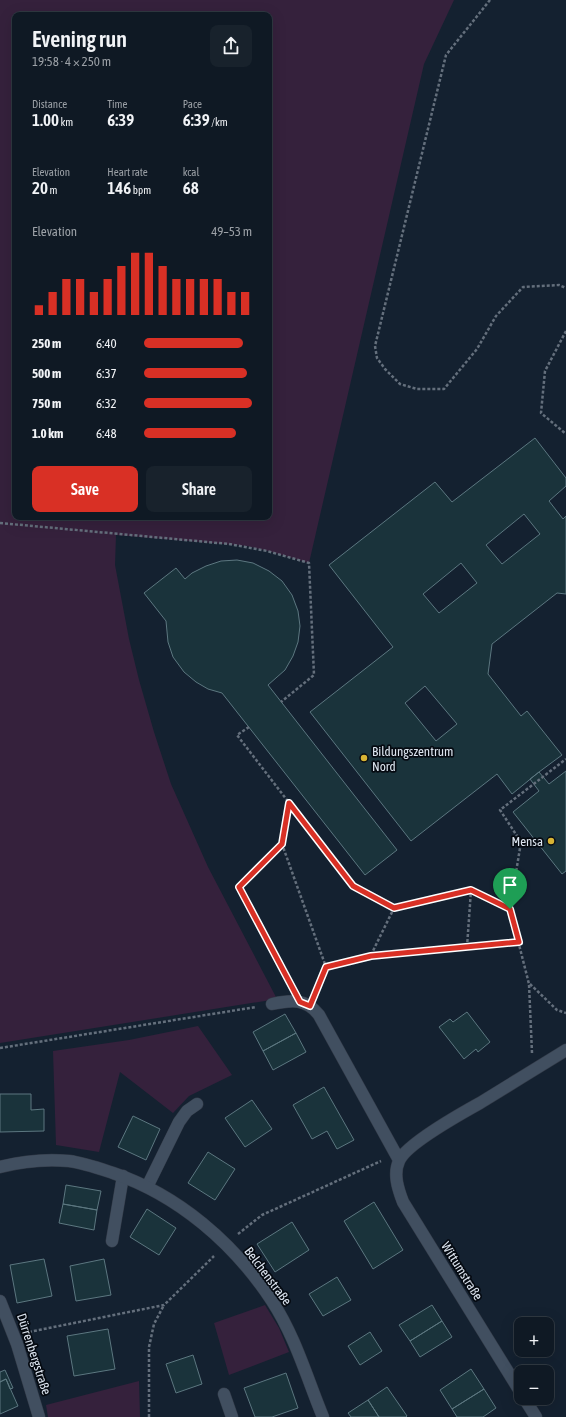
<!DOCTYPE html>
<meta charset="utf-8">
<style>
:root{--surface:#0f1924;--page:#18222c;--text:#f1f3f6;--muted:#9ba0a6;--line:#2f3841;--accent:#d93025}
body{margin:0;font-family:"Asap Condensed",sans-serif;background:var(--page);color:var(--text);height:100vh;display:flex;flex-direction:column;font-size:15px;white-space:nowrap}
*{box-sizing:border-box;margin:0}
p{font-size:13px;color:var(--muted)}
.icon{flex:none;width:22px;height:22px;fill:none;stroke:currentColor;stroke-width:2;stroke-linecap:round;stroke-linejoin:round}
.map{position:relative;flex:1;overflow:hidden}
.side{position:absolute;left:12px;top:12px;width:260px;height:508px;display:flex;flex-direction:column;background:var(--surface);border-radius:8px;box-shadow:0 4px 16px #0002,0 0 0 1px var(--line)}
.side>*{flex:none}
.fabs{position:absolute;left:514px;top:1317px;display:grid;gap:8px}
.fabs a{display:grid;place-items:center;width:40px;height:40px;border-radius:8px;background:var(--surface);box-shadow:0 4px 16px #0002,0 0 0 1px var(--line);font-size:20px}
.pin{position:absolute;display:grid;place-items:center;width:34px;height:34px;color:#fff;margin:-41px -17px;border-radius:50% 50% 50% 0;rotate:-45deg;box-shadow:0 0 4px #0007}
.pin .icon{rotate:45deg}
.round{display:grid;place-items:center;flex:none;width:42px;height:42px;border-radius:8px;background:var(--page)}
.overview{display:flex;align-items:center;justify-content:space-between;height:68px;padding:0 20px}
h1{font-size:22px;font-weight:600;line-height:30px}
.figures{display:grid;grid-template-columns:repeat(3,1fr);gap:6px;height:68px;padding:4px 20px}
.figures div{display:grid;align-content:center}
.figures b{font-size:17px;font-weight:600}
.figures small{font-size:11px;font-weight:400}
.figures p{font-size:11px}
.chart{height:112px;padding:8px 20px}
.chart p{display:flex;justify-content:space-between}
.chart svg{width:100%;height:72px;margin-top:4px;stroke:var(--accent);stroke-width:6}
.action{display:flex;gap:8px;margin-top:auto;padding:8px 20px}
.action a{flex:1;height:46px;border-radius:8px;background:var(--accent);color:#fff;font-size:16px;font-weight:600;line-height:46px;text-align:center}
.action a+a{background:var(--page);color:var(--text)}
ul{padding:0 20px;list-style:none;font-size:13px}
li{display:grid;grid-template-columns:64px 48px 1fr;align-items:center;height:30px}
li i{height:10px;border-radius:5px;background:var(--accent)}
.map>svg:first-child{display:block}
.green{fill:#35213c;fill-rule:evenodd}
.building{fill:#1a333b;stroke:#5c7780;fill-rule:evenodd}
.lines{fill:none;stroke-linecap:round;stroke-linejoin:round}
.service-casing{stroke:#323a47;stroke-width:13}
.minor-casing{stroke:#323a47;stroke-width:13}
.path{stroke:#646f7c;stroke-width:2.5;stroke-dasharray:3 2;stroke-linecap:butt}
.service{stroke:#414f60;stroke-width:12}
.minor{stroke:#414f60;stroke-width:12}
.route-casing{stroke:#fff;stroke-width:8}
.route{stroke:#d93025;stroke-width:5}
.poi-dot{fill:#d7b434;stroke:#050a11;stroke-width:1.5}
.labels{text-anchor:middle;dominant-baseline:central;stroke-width:3.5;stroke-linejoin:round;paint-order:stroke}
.poi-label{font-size:13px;fill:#dee6f1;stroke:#050a11;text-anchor:start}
.street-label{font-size:13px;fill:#dee6f1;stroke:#050a11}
</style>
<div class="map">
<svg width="566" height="1417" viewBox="0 0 566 1417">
<rect width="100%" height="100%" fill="#142130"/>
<path class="green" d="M0,0h454l-30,64 -115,499 -41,-12 -21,-5 -131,-11 -1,30 14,74 10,41 15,52 17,52 37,83 69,132 -277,44zM15,15h254v502h-254z
M198,1026l34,49 -43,21 -16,17 -53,-41 -21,80 -43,-7 -3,-94 76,-11z
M265,1305l14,23 10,24 -60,23 -15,-52z
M139,1381l1,36h-92l-2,-12z"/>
<path class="building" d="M535,438l31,40v8l-17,15 14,18 3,-3v78l-9,-1 -65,51 -4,30 33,42 6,-5 35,44 -23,17 -27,22 -15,-20 -86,67 -101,-129 83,-65 -64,-82 106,-83 17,20zM524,514l16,20 -38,30 -16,-19zM461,563l16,20 -38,30 -16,-19zM425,686l32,38 -21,17 -31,-38z
M237,560l16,3 16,8 13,10 10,14 6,16 2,15 -2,16 -5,14 -8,14 -17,15 129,165 -32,25 -143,-182 -14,-4 -12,-7 -12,-10 -11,-15 -5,-15 -2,-21 -22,-28 32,-25 9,11 7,-6 14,-7 15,-5z
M566,771v100l-4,3 -49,-62 26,-21 -9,-12 9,-7 10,12z
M467,1012l23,30 -12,10 -2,-3 -12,10 -25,-32 11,-8 3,3z
M285,1014l11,19 -33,18 -10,-19z
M296,1033l10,19 -33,18 -10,-19z
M324,1087l30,53 -17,9 -10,-18 -15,8 -19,-34z
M0,1094h31v16l13,-1v22l-44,1z
M252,1100l20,29 -27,18 -20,-29z
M133,1116l27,13 -14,31 -28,-13z
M208,1152l27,17 -20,31 -27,-17z
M66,1185l35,6 -4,19 -34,-6z
M374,1202l29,48 -30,19 -29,-48z
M63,1204l34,6 -3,20 -35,-7z
M147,1209l29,19 -17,27 -29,-18z
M292,1222l17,28 -34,22 -18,-28z
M44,1259l8,37 -35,7 -7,-38z
M104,1259l7,36 -35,6 -6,-35z
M337,1277l14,23 -28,16 -14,-22z
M432,1305l10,16 -32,20 -11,-16z
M442,1321l10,16 -32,20 -10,-16z
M108,1329l7,40 -41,7 -7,-40z
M370,1332l12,19 -22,14 -12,-19z
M193,1355l9,29 -26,9 -10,-29z
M471,1369l13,20 -32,20 -12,-19z
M5,1370l8,18 -3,1 -4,-10 -6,3v-10z
M286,1373l12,35 -26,9h-17l-11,-29z
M6,1379l12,27 -18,8v-32z
M387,1387l20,29 -1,1h-27l-11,-17z
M484,1389l12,19 -13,9h-26l-5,-8z
M368,1400l11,17h-28l-3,-4z"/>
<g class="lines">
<g class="service-casing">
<path id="service" d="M147,1187l32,-65 8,-11 10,-7
M112,1241l11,-65
M224,1394l8,23"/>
</g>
<g class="minor-casing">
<path id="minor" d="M272,1004c19,-4 34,-6 47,11l80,145
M0,1167c23,-6 46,-8 69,-6 15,2 29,7 44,12 65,22 121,70 159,128 23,35 35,77 51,116
M0,1301l17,43 22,73
M521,1393l-118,-191c-5,-13 -10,-28 -4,-41 7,-17 63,-48 81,-58 29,-18 57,-35 86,-53
M524,1398l12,19"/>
</g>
<path class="path" d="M490,0l-44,55 -71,291 2,12 8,11 15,15 17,5h27l33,-40 19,-33 27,-29 36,-2 7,3
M566,331l-21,40 -4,42 25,21
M0,523l229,21 38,7 42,12 5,112 -33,27
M249,727l-12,8 116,151 41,22 77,-18 39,19
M289,804l-7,40 44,123
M282,844l-43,43 52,98
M467,947l4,-57
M371,955l23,-47
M530,984l27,26 9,3
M316,990l10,-23 45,-11 148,-14
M0,1048l256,-41
M532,1053l-3,-69 -19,-75 11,-67 -21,-32 66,-51
M238,1234l24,-19 119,-54
M29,1332l135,-27 50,-49
M149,1417v-70l5,-23 10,-19"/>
<use href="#service" class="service"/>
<use href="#minor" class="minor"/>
</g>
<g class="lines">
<g class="route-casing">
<path id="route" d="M289,803l64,83 41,22 77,-18 39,19 9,33 -148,14 -45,11 -16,39 -10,-4 -61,-115 43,-43z"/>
</g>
<use href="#route" class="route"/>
</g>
<g class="poi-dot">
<circle cx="364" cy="758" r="4"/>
<circle cx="551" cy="841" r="4"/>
</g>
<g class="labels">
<g class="poi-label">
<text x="372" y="751">Bildungszentrum<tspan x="372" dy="15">Nord</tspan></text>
<text x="543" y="841" text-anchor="end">Mensa</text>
</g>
<g class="street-label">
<text transform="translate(462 1271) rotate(58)">Wittumstraße</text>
<text transform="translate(268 1276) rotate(53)">Belchenstraße</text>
<text transform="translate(34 1354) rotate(72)">Dürrenbergstraße</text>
</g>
</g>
</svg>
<div class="fabs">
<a>+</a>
<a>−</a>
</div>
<div class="pin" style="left:510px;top:909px;background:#1e9e55"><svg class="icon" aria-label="arrive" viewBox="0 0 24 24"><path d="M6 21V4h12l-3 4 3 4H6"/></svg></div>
<section class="side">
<div class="overview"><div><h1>Evening run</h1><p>19:58 · 4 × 250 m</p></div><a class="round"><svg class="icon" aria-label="share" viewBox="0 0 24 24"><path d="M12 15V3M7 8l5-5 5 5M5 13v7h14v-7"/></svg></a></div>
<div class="figures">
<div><p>Distance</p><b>1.00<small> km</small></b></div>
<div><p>Time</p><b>6:39</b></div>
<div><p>Pace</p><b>6:39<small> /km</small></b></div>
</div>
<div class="figures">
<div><p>Elevation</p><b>20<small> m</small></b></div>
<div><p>Heart rate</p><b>146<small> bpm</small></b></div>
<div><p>kcal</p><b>68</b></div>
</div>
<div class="chart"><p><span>Elevation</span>49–53 m</p>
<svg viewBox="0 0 160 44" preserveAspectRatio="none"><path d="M5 44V38M15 44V30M25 44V22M35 44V22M45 44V30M55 44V22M65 44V14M75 44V6M85 44V6M95 44V14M105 44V22M115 44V22M125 44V22M135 44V22M145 44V30M155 44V30"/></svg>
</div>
<ul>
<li><b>250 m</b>6:40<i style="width:92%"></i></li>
<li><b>500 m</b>6:37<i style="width:95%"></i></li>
<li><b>750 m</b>6:32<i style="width:100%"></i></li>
<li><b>1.0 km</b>6:48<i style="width:85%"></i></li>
</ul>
<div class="action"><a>Save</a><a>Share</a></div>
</section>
</div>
